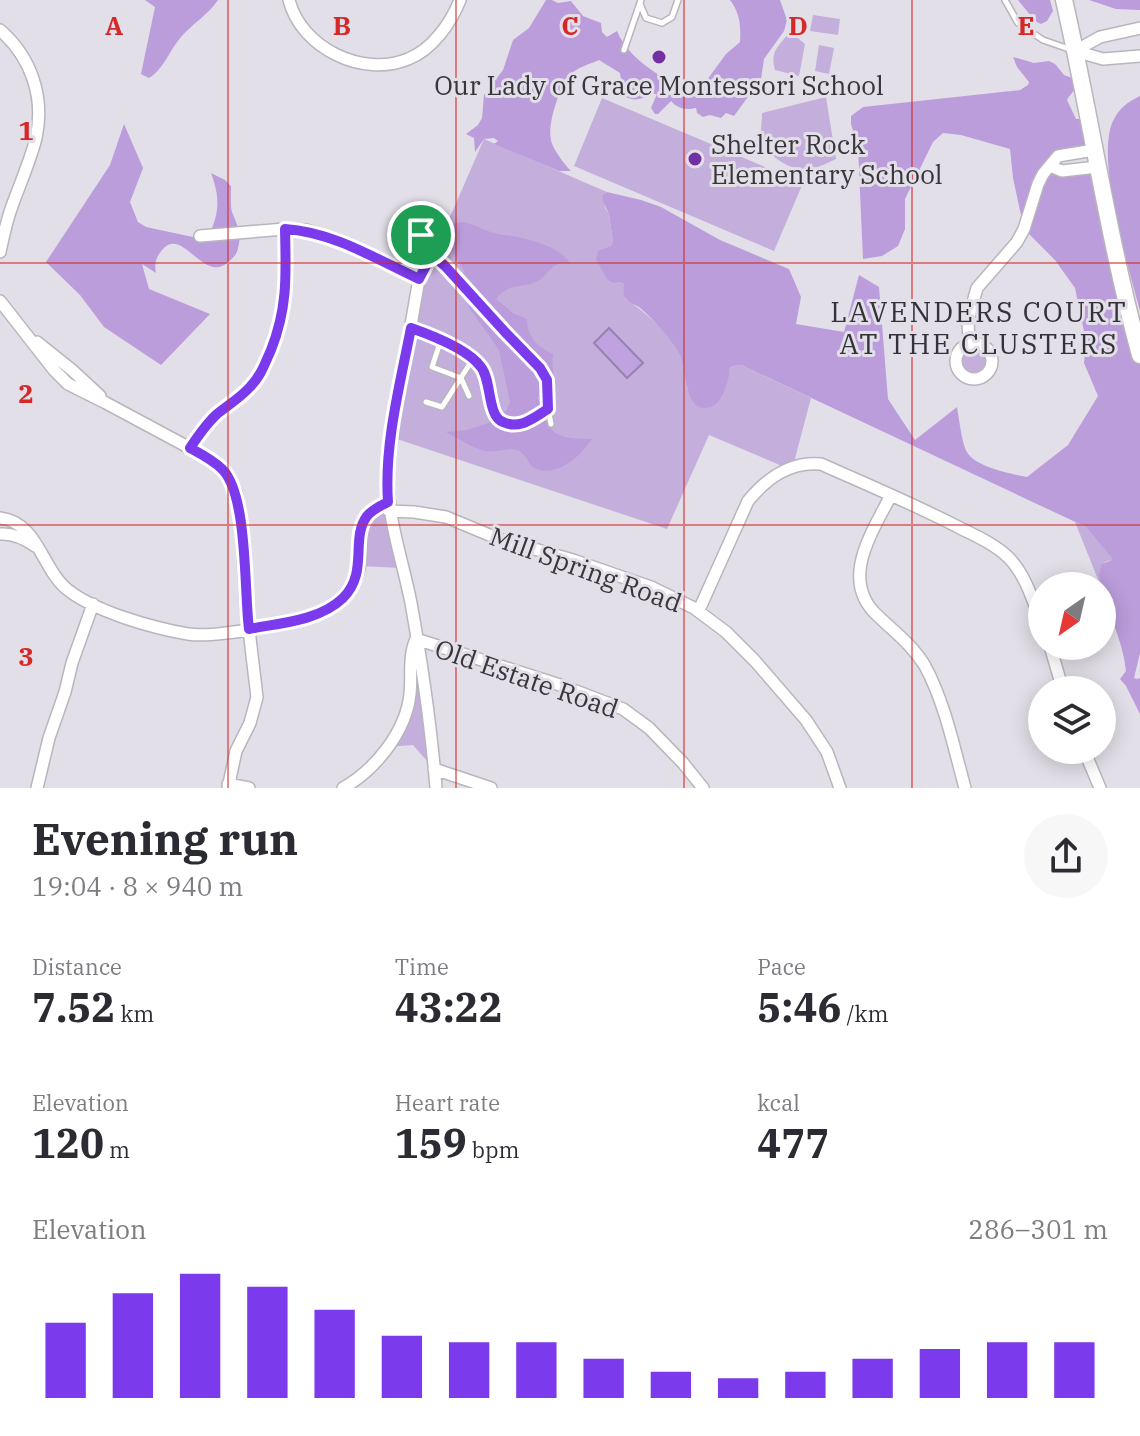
<!DOCTYPE html>
<meta charset="utf-8">
<style>
:root{--surface:#fff;--page:#f7f7f7;--text:#2b2b33;--muted:#7c7c81;--accent:#7c3aed}
body{margin:0;font-family:"IBM Plex Serif",serif;background:var(--page);color:var(--text);height:100vh;display:flex;flex-direction:column;font-size:30px;white-space:nowrap}
*{box-sizing:border-box;margin:0}
p{font-size:26px;color:var(--muted)}
.icon{flex:none;width:44px;height:44px;fill:none;stroke:currentColor;stroke-width:2;stroke-linecap:round;stroke-linejoin:round}
.map{position:relative;height:788px;overflow:hidden}
.details{display:flex;flex-direction:column;background:var(--surface);flex:1}
.details>*{flex:none}
.needle{width:52px;rotate:214deg}
.tools{position:absolute;left:1028px;top:572px;display:grid;gap:16px}
.tools a{display:grid;place-items:center;width:88px;height:88px;border-radius:50%;background:var(--surface);box-shadow:0 4px 20px #0003;font-size:40px}
.pin{position:absolute;display:grid;place-items:center;width:68px;height:68px;color:#fff;margin:-34px;border:4px solid #fff;border-radius:50%;box-shadow:0 2px 8px #0007}
.round{display:grid;place-items:center;flex:none;width:84px;height:84px;border-radius:42px;background:var(--page)}
.summary{display:flex;align-items:center;justify-content:space-between;height:136px;padding:0 32px}
h1{font-size:44px;font-weight:800;line-height:60px}
.stats{display:grid;grid-template-columns:repeat(3,1fr);gap:12px;height:136px;padding:8px 32px}
.stats div{display:grid;align-content:center}
.stats b{font-size:40px;font-weight:800}
.stats small{font-size:22px;font-weight:400}
.stats p{font-size:22px}
.chart{height:224px;padding:16px 32px}
.chart p{display:flex;justify-content:space-between}
.chart svg{width:100%;height:144px;margin-top:8px;stroke:var(--accent);stroke-width:6}
.map>svg:first-child{display:block}
.green{fill:#c4afdc}
.forest{fill:#bb9ddb}
.water{fill:#c1a2e1;stroke:#9882af;stroke-width:2}
.lines{fill:none;stroke-linecap:round;stroke-linejoin:round}
.lane-casing{stroke:#b9b5bd;stroke-width:8}
.street-casing{stroke:#b9b5bd;stroke-width:14}
.secondary-casing{stroke:#b9b5bd;stroke-width:19}
.lane{stroke:#fff;stroke-width:5}
.street{stroke:#fff;stroke-width:11}
.secondary{stroke:#fff;stroke-width:16}
.route-casing{stroke:#fff;stroke-width:16}
.route{stroke:#7c3aed;stroke-width:10}
.grid{fill:none;stroke:#d62828;stroke-width:2;stroke-opacity:0.55}
.poi-dot{fill:#7230a4;stroke:#e3dfe8;stroke-width:3}
.labels{text-anchor:middle;dominant-baseline:central;stroke-width:6;stroke-linejoin:round;paint-order:stroke}
.poi-label{font-size:26px;fill:#38363a;stroke:#e3dfe8}
.street-label{font-size:26px;fill:#38363a;stroke:#e3dfe8}
.neighbourhood-label{font-size:28px;letter-spacing:2px;fill:#343138;stroke:#e3dfe8}
.grid-label{font-size:26px;text-anchor:middle;font-weight:bold;fill:#d62828;stroke:#e3dfe8;stroke-width:6;stroke-linejoin:round;paint-order:stroke}
</style>
<div class="map">
<svg width="1140" height="788" viewBox="0 0 1140 788">
<rect width="100%" height="100%" fill="#e3dfe8"/>
<path class="green" d="M813,15l27,4 -2,16 -28,-4z
M788,34h5l12,10 -6,32 -24,-6c-5,-18 2,-22 13,-36z
M819,45l15,3 -5,26 -14,-3z
M826,97l10,62c-7,3 -15,8 -23,9 -23,5 -49,-12 -52,-36 0,-6 1,-13 1,-19z
M602,98l201,85 -29,68 -200,-85z
M484,139l123,53 -5,3 3,13 4,6 4,28 -1,4 7,36 5,2 1,15c20,12 49,38 57,60 4,9 4,21 6,31l33,8 9,-29 4,-4h7l70,33 -18,68 -6,2 -78,-33 -42,94 -276,-92 36,-184c-21,-9 -2,-33 12,-11z
M956 361a18 18 0 1 1 36 0a18 18 0 1 1-36 0Z
M387,505l13,63 -39,-2 2,-35z
M1075,522l11,5 26,30v3c-13,2 -13,11 -13,22z
M416,639l18,130 -21,-24 -26,2 11,-15z"/>
<path class="forest" d="M145,0h73c-10,15 -25,23 -37,37 -12,14 -17,32 -32,41l-8,-4 14,-67z
M546,0h6l6,3 13,-2 12,15 18,7 1,9 5,5 10,-6c13,31 48,47 75,64h4l30,-41 14,-12c1,-16 0,-29 -10,-42h50l7,20 -3,11 -20,28 -3,20 -27,37 -8,-3 -5,5 -11,-3 -7,2 -6,-4 -1,-5c-10,2 -18,1 -25,-7l-13,13h-3l-4,-6 6,-14h-8c-6,6 -16,7 -23,3l-9,-13 4,-4 -1,-7 -21,-13c-9,4 -21,7 -28,14 -11,11 -24,50 -20,66 1,8 14,25 20,31h-12l-65,-27 4,-3 -4,-3 -10,1 -9,13 -1,-14 -8,-4 12,-9 4,-7 2,-23 19,-25 10,-30 16,-12z
M1018,0h32l3,11 -6,10 -6,3 -6,-3z
M1089,0h51v10l-24,-1z
M1013,57l21,6 15,-2 6,3 9,11 11,4c3,10 -4,14 -8,21l9,19h12l6,31 -36,6 -7,10 46,1 43,188v298l-6,25 3,1 3,-1v36l-14,-28 -6,-7 6,-8c-3,-31 -19,-60 -26,-88 -2,-7 -1,-13 2,-19l10,-4v-2l-26,-31 -345,-162c-5,0 -8,-1 -11,4 -1,2 -1,4 -1,6 -3,13 -8,33 -24,33 -21,1 -18,-40 -25,-53 -9,-17 -26,-35 -41,-48 -5,-3 -13,-5 -15,-11 -1,-4 0,-8 0,-12l-5,-2 -5,1 -6,-3 -12,-20 2,-9 13,-5 2,-4 -4,-28 -6,-12 -1,-7 5,-3 34,8 20,7 59,33 69,29 12,28 -5,27 48,8 15,-57 20,12 9,112 27,41 42,-33c2,11 5,37 10,45 8,15 45,22 60,25l41,-32 30,-49 -14,-33 2,-22 -11,-53 -20,-28 -31,-31 -11,-51 -3,-29 -49,-14 -18,-2 -10,9 -28,57v30l-7,17 -16,10 -19,3 -5,-112 -7,-23v-8l12,-9 157,-17 8,-5 1,-3 -12,-15z
M1140,96v215c-11,-42 -45,-152 -27,-190 6,-13 15,-19 27,-25z
M124,124l19,44 -13,34 8,20 8,5 61,13c12,-26 14,-40 4,-67l14,7 6,6c0,8 -1,18 1,26 5,13 10,21 6,36 -1,7 -6,11 -11,15 -24,20 -45,-38 -65,-13 -6,7 -8,14 -6,23l-14,-9 7,25 61,25 -49,51 -57,-38 -24,-32 -34,-33 64,-97z
M463,222c11,2 20,8 31,11 6,2 12,2 19,3 20,4 47,11 58,28 -4,0 -9,-1 -13,0 -7,2 -13,13 -20,17 -17,9 -26,-1 -42,18l17,14 14,6c0,18 11,28 26,35 -3,17 6,28 0,44l-16,-1c7,10 7,20 13,30 7,13 28,11 42,12 -11,17 -36,40 -58,29 -7,-5 -8,-15 -17,-18 -10,-3 -21,3 -32,1 -14,-3 -27,-13 -39,-19l21,-2 24,-8 15,-11 4,-9 -11,-52 -29,-41 -3,-9 -3,-30 -14,-21 -6,-19 11,-7z"/>
<path class="water" d="M609,328l34,35 -16,15 -33,-35z"/>
<g class="lines">
<g class="lane-casing">
<path id="lane" d="M1005,0l13,23 25,17 29,10
M640,4l6,14 16,5 10,-6 6,-17
M624,50l17,-50
M412,328c21,7 53,20 68,36 15,17 3,54 28,60 16,4 27,-7 40,-15l3,15
M441,340l-9,27 29,11 8,18
M426,402l16,5 31,-48"/>
</g>
<g class="street-casing">
<path id="street" d="M289,0c12,48 74,78 119,59 24,-9 43,-36 52,-59
M0,30c31,27 45,67 36,108 -6,24 -17,48 -25,71 -5,14 -8,29 -11,43
M1075,51l25,-14 40,-9
M1075,51l28,8 37,-3
M1050,166l12,5 35,-4
M417 242a10 10 0 1 1 20 0a10 10 0 1 1-20 0Z
M200,236l85,-7 22,1 29,10 83,39
M434,251l-15,28 -30,172c-6,59 11,97 22,152 11,61 20,123 25,185
M432,254c28,21 49,52 73,78 13,14 34,28 41,46 4,10 3,21 2,31
M0,301l54,69 14,14 38,19 95,51 20,14 15,24 5,28 5,85 11,92 -7,26 -14,28 -8,37
M37,342l35,28 28,26
M956 361a18 18 0 1 1 36 0a18 18 0 1 1-36 0Z
M969,344l-1,-24 9,-32 40,-46 7,-13 14,-45 5,-10 15,-18 36,-6
M190,448c8,-12 16,-24 27,-34 11,-9 23,-16 33,-27 11,-11 15,-24 21,-37 17,-43 15,-76 14,-121
M891,495c-19,38 -53,86 -12,122 17,16 34,29 46,49 20,37 29,82 40,122
M389,511l25,1 32,5 53,22 74,21 78,27 43,21 32,24 29,29 51,59 21,32 13,36
M0,518c38,4 42,52 68,72 28,22 85,38 120,44 26,4 113,-11 137,-24 13,-7 23,-16 30,-30 16,-33 -12,-55 33,-78
M0,534c13,-1 24,4 35,12
M699,610l49,-109c19,-23 42,-40 73,-37 47,21 95,41 141,65 16,8 34,16 47,29 17,18 24,43 33,66
M1050,646l13,44
M1084,750l16,38
M434,769l57,19
M228,784l21,4
M37,788l12,-50 16,-46 7,-29 21,-59
M343,788c32,-18 63,-56 67,-94 2,-19 -2,-37 6,-55l144,46 63,24 26,19 34,35 20,25"/>
</g>
<g class="secondary-casing">
<path id="secondary" d="M1064,0c27,118 44,238 76,355"/>
</g>
<use href="#lane" class="lane"/>
<use href="#street" class="street"/>
<use href="#secondary" class="secondary"/>
</g>
<g class="lines">
<g class="route-casing">
<path id="route" d="M421,235l-3,5 2,9 4,3 10,-1 -2,3 -13,25c-43,-20 -86,-47 -134,-50 1,45 3,78 -14,121 -6,13 -10,26 -21,37 -10,11 -22,18 -33,27 -11,10 -19,22 -27,34 11,6 23,12 32,21 26,25 22,122 27,160 31,-6 70,-8 94,-31 26,-26 7,-59 24,-82 6,-7 13,-10 21,-14 -4,-58 12,-117 23,-174 20,7 57,21 70,39 11,14 6,49 22,55 17,8 30,-4 45,-13l-1,-29 -7,-12 -35,-36 -60,-66 -13,-12 5,-9 -2,-9 -8,-4 -6,3"/>
</g>
<use href="#route" class="route"/>
</g>
<path class="grid" d="M228,0v788M456,0v788M684,0v788M912,0v788M0,263h1140M0,525h1140"/>
<g class="poi-dot">
<circle cx="659" cy="57" r="8"/>
<circle cx="695" cy="159" r="8"/>
</g>
<g class="labels">
<g class="poi-label">
<text x="659" y="85">Our Lady of Grace Montessori School</text>
<text x="711" y="144" text-anchor="start">Shelter Rock<tspan x="711" dy="30">Elementary School</tspan></text>
</g>
<g class="street-label">
<text transform="translate(586 569) rotate(20)">Mill Spring Road</text>
<text transform="translate(527 678) rotate(19)">Old Estate Road</text>
</g>
<g class="neighbourhood-label">
<text x="979" y="311">LAVENDERS COURT<tspan x="979" dy="32">AT THE CLUSTERS</tspan></text>
</g>
</g>
<g class="grid-label">
<text x="114" y="35">A</text>
<text x="342" y="35">B</text>
<text x="570" y="35">C</text>
<text x="798" y="35">D</text>
<text x="1026" y="35">E</text>
<text x="26" y="140">1</text>
<text x="26" y="403">2</text>
<text x="26" y="666">3</text>
</g>
</svg>
<div class="tools">
<a><svg class="needle" viewBox="-14 -14 28 28"><path d="M0-13l5 13h-10z" fill="#e53935"/><path d="M0 13l5-13h-10z" fill="#7c7c81"/></svg></a>
<a><svg class="icon" aria-label="layers" viewBox="0 0 24 24"><path d="M12 4l9 5-9 5-9-5zM3 14l9 5 9-5"/></svg></a>
</div>
<div class="pin" style="left:421px;top:235px;background:#1e9e55"><svg class="icon" aria-label="arrive" viewBox="0 0 24 24"><path d="M6 21V4h12l-3 4 3 4H6"/></svg></div>
</div>
<section class="details">
<div class="summary"><div><h1>Evening run</h1><p>19:04 · 8 × 940 m</p></div><a class="round"><svg class="icon" aria-label="share" viewBox="0 0 24 24"><path d="M12 15V3M7 8l5-5 5 5M5 13v7h14v-7"/></svg></a></div>
<div class="stats">
<div><p>Distance</p><b>7.52<small> km</small></b></div>
<div><p>Time</p><b>43:22</b></div>
<div><p>Pace</p><b>5:46<small> /km</small></b></div>
</div>
<div class="stats">
<div><p>Elevation</p><b>120<small> m</small></b></div>
<div><p>Heart rate</p><b>159<small> bpm</small></b></div>
<div><p>kcal</p><b>477</b></div>
</div>
<div class="chart"><p><span>Elevation</span>286–301 m</p>
<svg viewBox="0 0 160 44" preserveAspectRatio="none"><path d="M5 44V21M15 44V12M25 44V6M35 44V10M45 44V17M55 44V25M65 44V27M75 44V27M85 44V32M95 44V36M105 44V38M115 44V36M125 44V32M135 44V29M145 44V27M155 44V27"/></svg>
</div>
</section>
